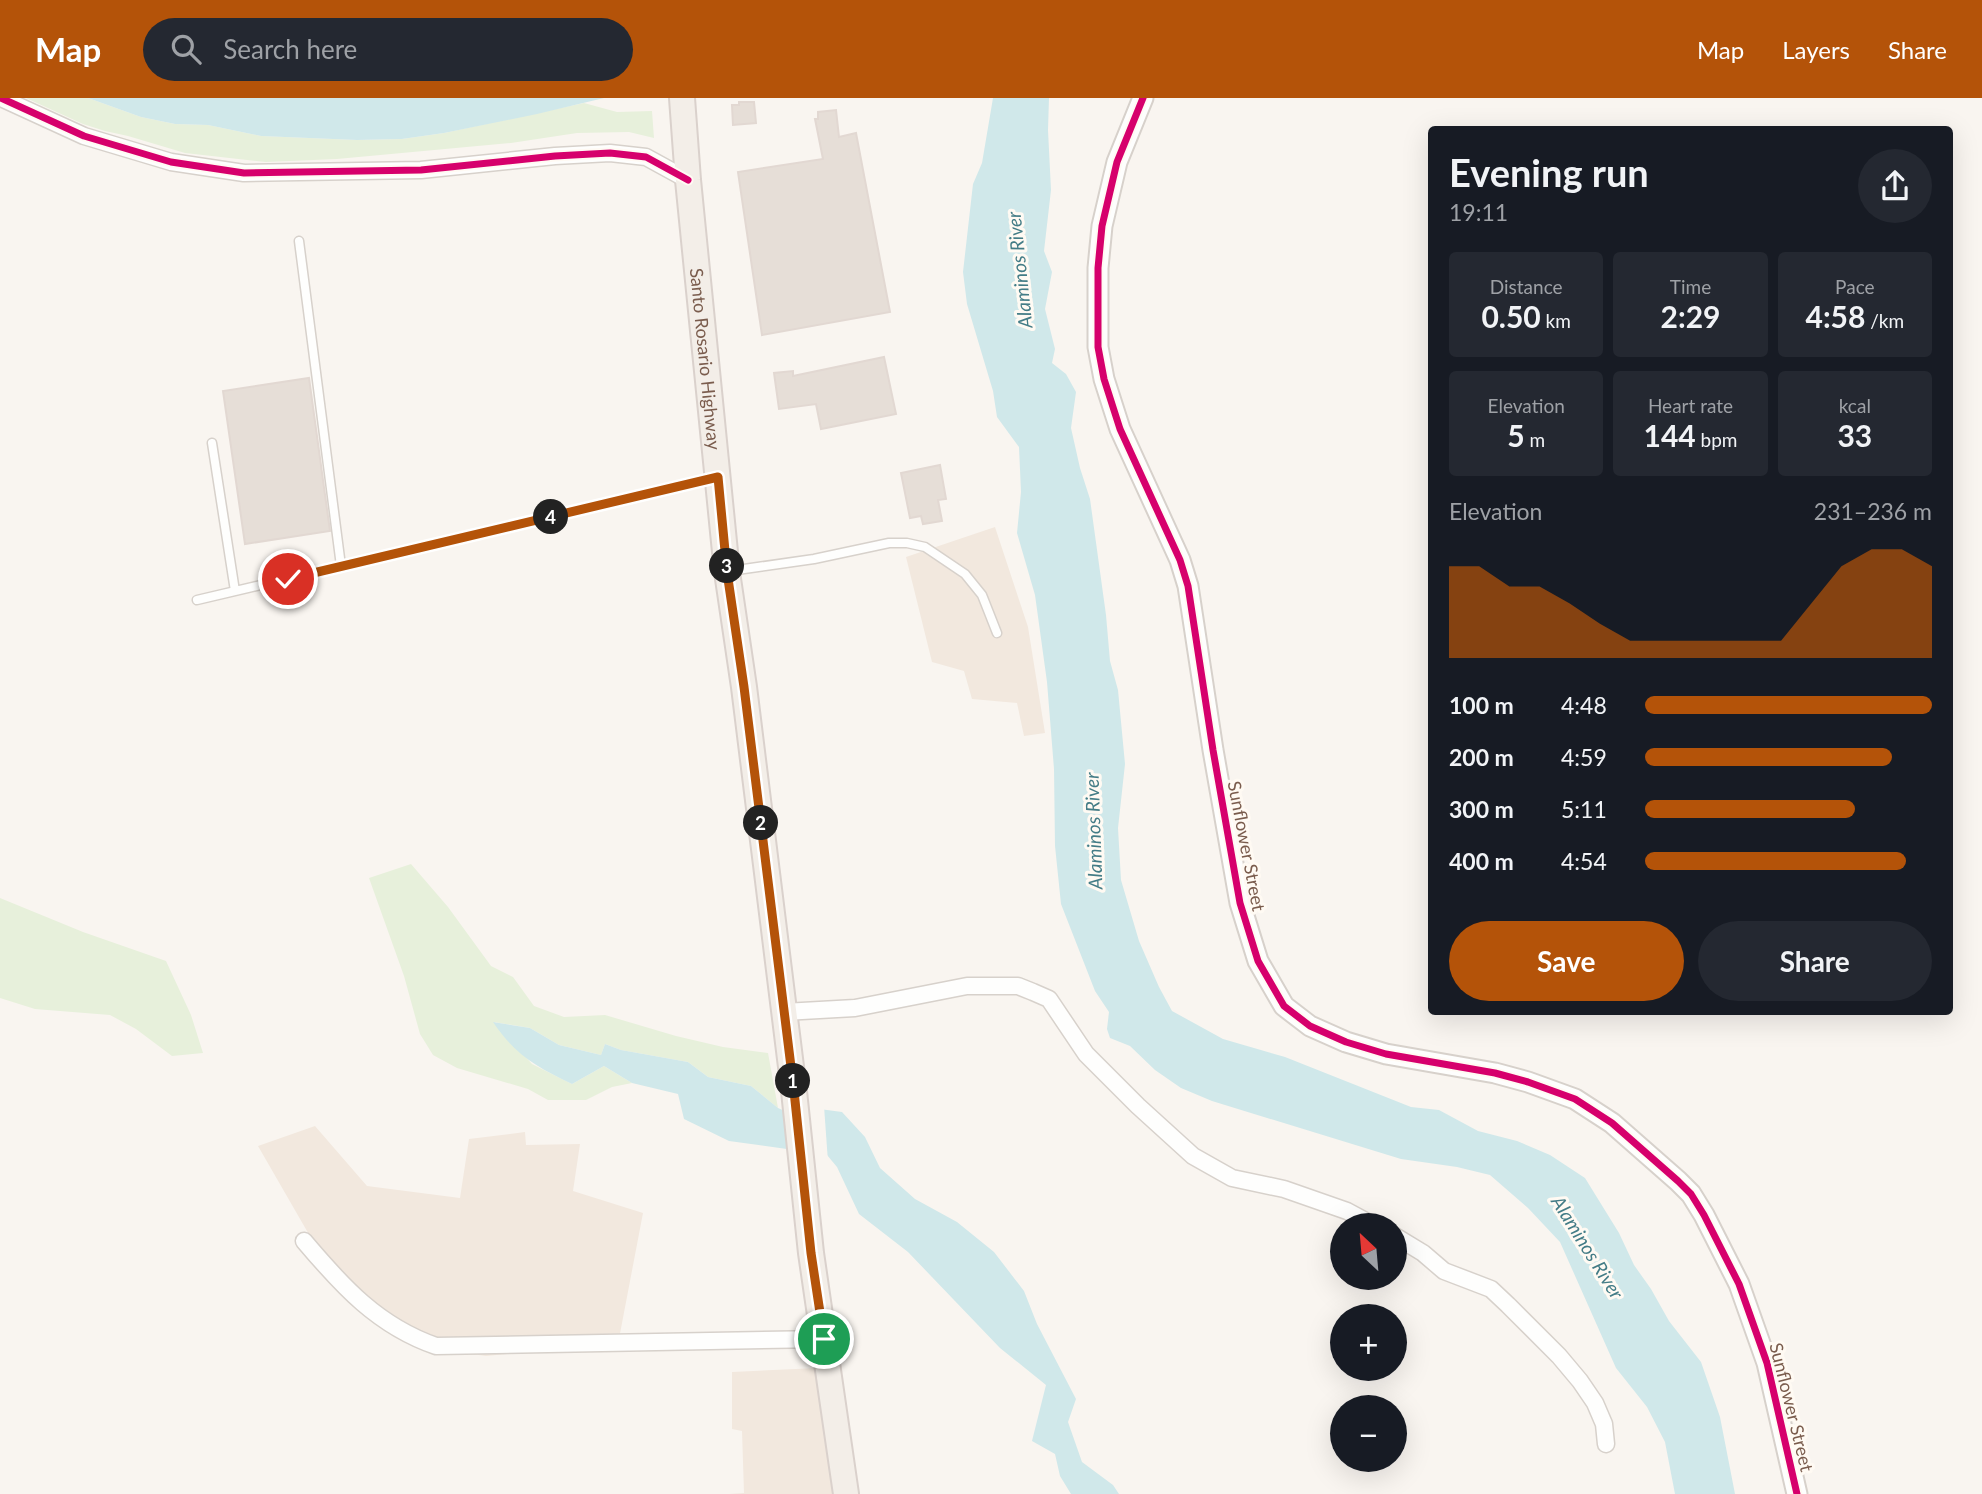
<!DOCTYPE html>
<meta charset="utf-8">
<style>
:root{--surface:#171b24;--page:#242831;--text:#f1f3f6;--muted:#9ea1a6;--accent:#b45309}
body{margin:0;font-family:Lato,sans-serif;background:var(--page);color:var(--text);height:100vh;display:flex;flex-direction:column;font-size:26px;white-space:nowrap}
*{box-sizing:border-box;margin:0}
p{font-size:23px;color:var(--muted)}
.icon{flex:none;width:38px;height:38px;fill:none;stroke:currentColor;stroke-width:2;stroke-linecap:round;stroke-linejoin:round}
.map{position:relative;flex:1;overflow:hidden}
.side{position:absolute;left:1428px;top:28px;width:525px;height:889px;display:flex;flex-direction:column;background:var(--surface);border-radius:7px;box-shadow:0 7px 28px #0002}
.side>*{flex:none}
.needle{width:46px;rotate:334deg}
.fabs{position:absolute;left:1330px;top:1115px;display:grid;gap:14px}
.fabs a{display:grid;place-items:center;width:77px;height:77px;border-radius:50%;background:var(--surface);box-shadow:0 7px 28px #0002;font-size:35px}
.pin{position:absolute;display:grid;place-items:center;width:60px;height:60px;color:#fff;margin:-30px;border:4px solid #fff;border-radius:50%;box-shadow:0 2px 7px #0007}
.km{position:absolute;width:35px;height:35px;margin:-18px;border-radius:50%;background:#222;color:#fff;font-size:19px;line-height:35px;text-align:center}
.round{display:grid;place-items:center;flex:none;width:74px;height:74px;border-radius:37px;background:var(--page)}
.headline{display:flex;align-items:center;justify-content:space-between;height:119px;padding:0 21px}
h1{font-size:38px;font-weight:700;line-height:52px}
.stats{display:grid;grid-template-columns:repeat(3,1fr);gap:10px;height:119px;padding:7px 21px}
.stats div{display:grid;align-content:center;border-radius:7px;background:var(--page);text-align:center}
.stats b{font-size:30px;font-weight:700}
.stats small{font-size:19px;font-weight:400}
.stats p{font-size:19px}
.chart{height:196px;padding:14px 21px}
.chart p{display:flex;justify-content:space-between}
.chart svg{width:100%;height:126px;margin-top:7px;fill:var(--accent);opacity:.7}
.primary-button{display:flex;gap:14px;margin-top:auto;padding:14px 21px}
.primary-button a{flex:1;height:80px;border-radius:42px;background:var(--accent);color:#fff;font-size:28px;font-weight:700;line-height:80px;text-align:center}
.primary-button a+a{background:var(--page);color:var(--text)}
ul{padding:0 21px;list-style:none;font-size:23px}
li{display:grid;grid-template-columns:112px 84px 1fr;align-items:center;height:52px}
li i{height:18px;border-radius:9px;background:var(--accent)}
header{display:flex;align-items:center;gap:42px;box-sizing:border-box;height:98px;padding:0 35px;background:var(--accent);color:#fff}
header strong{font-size:33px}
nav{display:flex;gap:38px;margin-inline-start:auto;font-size:24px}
.search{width:490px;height:63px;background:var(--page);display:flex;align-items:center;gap:18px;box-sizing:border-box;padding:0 24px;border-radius:38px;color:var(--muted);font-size:26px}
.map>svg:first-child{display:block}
.residential{fill:#f2e8de}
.green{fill:#e7f0db}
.water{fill:#d0e8ea}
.pier{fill:#f9f5f0}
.building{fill:#e6ded7;stroke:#e2d8d2;stroke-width:2}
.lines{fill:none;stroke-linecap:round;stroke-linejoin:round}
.service-casing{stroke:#d7d1cb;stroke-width:11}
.minor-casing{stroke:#d7d1cb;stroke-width:19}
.tertiary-casing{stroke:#d7d1cb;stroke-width:23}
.primary-casing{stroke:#dad1cc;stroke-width:28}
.service{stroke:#fefefd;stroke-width:8}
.minor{stroke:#fefefd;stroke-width:16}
.tertiary{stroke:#fefefd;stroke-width:19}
.primary{stroke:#f3eee8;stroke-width:24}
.cycleway-casing{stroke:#fffaf3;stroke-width:11}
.cycleway{stroke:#d6006c;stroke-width:7}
.route-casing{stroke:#fff;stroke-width:14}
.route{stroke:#b45309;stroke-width:9}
.labels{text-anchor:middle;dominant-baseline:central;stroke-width:6;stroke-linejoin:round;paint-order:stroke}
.street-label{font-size:18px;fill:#7a5c4d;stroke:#fffaf3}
.water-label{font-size:19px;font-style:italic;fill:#437c86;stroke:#fffaf3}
</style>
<header>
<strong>Map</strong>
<div class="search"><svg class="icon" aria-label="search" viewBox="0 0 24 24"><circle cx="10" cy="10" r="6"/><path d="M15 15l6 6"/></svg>Search here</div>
<nav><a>Map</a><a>Layers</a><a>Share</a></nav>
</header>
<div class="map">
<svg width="1982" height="1396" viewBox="0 0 1982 1396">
<rect width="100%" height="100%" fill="#f9f5f0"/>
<path class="residential" d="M995,429l33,100 17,106 -21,3 -7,-33 -45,-4 -8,-28 -32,-9 -26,-105z
M315,1028l52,60 93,12 9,-59 56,-7 1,13 54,-1 -7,47 70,22 -25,131 -132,12 -43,-6 -77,-53 -33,-30 -22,-29 -53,-92z
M818,1270l20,126h-109l15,-1 -2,-62 -10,-2v-57z"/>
<path class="green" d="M26,0h62l53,19 34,7 33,1 53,11 96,4 45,-1 42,-6 140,-30 33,9 35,-1 2,27 -25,-6 -52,1 -66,10 -174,16 -71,3 -81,-9 -57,-17 -23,-5 -22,-7z
M411,766l37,43 43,59 22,11 21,29 30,11 41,-2 71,21 47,11 45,6 10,55 -27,-22 -43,-9 -20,-15 -67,-12 -16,-6 -4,11 -42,-10 -29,-17 -36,-6 38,42 40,20 32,-18 28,17 -20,4 -26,13h-38l-20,-11 -71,-21 -24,-13 -13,-21 -16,-58 -35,-98z
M0,800l83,34 83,29 25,54 12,38 -31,3 -36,-27 -26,-14 -75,-6 -35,-11z"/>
<path class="water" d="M88,0h516l-67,16 -93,19 -42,6 -45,1 -96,-4 -53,-11 -33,-1 -34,-7z
M993,0h56l-1,32 3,60 -7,61 8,21 -7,37 10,40 -3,14 14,11 10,18 -5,36 9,40 10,31 16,116 4,46 8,29 7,74 -7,64 3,52 18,61 20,46 13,24 51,28 62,18 126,50 28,3 39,21 39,10 33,14 35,23 34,55 15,32 17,24 18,32 32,41 19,55 15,77h-60l-10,-52 -18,-35 -31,-39 -56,-126 -32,-34 -38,-33 -33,-8 -56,-8 -189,-58 -31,-13 -26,-18 -25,-24 -20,-8 -3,-9 2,-17 -14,-21 -34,-87 -6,-58 -1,-77 -7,-87 -12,-87 -18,-62 4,-41 -2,-45 -22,-30 -4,-26 -26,-87 -4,-32 10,-88 9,-21z
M493,924l37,6 29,17 42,10 4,-11 16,6 67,12 20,15 43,9 27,22 11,5 5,37 -65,-9 -45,-22 -6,-25 -46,-11 -28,-17 -32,18c-35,-17 -57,-29 -79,-62z
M812,1010l30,4 23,25 15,31 35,31 42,23 37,30 30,39 13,33 39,75 -8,23 14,40 31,23 6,9h-48l-11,-18 -5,-22 -23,-13 14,-56 -46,-37 -92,-96 -49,-38 -22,-47 -20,-24z"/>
<path class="pier" d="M811,1007l13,1 4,56 -14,-18 -6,-36z"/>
<path class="building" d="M739,4h15l2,21 -23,2 -1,-20h7z
M836,12l3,27 17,-4 34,179 -128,23 -24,-163 85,-13 -8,-40h3v-7z
M884,259l12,57 -75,15 -5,-25 -37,5 -5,-36 19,-2v5z
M309,280l21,153 -85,13 -22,-153z
M940,367l6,34 -8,1 4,21 -19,3 -2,-8 -11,2 -9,-45z"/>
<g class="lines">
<g class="service-casing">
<path id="service" d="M299,143l42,325
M212,345l23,148
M730,473l84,-12 75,-16h18l18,4 40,27 17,21 15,38
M197,502l518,-122"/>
</g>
<g class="minor-casing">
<path id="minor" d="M1,0l83,38 87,26 73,11 177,-3 134,-14 55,-3 36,4 42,23
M784,914l71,-4 112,-22h51l15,6 16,7 37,55 52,52 55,50 39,22 52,11 63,22 26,14
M1395,1138l28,17 21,18 47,18 17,16 51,51 21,25 15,22 9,21 2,20
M304,1143c38,45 74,85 132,105l388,-7"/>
</g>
<g class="tertiary-casing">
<path id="tertiary" d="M1143,0l-26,64 -15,64 -4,42v79l6,32 16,50 60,131 8,26 25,164 27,153 18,58 26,45 26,20 36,16 40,12 109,19 33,9 47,17 37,24 66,58 13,13 13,21 35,69 28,79 30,131"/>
</g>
<g class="primary-casing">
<g id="primary">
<path id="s1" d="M682,0l6,82 39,392 17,115 50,404 17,162 35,241"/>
</g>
</g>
<use href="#service" class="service"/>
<use href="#minor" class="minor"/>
<use href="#tertiary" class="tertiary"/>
<use href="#primary" class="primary"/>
<g class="cycleway-casing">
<path id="cycleway" d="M1,0l83,38 87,26 73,11 177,-3 134,-14 55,-3 36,4 42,23
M1143,0l-26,64 -15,64 -4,42v79l6,32 16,50 60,131 8,26 25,164 27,153 18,58 26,45 26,20 36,16 40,12 109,19 33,9 47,17 37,24 66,58 13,13 13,21 35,69 28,79 30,131"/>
</g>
<use href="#cycleway" class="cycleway"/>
</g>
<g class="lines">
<g class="route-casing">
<path id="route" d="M288,481l430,-102 9,95 17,115 50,404 17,162 13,86"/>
</g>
<use href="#route" class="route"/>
</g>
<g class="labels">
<g class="street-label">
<text stroke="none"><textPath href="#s1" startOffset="262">Santo Rosario Highway</textPath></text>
<text transform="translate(1247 748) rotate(79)">Sunflower Street</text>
<text transform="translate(1792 1309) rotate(76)">Sunflower Street</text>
</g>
<g class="water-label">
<text transform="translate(1019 172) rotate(-96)">Alaminos River</text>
<text transform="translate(1093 733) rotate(-92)">Alaminos River</text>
<text transform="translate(1588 1149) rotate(58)">Alaminos River</text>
</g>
</g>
</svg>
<div class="fabs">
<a><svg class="needle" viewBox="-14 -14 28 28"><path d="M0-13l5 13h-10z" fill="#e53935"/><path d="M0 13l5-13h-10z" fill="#9ea1a6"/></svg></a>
<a>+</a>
<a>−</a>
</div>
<div class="pin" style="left:824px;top:1241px;background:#1e9e55"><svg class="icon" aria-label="arrive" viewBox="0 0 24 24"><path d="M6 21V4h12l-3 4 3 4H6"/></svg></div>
<div class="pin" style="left:288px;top:481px;background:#d93025"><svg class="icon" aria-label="check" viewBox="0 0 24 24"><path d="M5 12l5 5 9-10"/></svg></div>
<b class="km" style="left:793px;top:983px">1</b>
<b class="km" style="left:761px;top:725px">2</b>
<b class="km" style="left:727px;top:468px">3</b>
<b class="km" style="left:551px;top:419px">4</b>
<section class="side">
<div class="headline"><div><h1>Evening run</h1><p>19:11</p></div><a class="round"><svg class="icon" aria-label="share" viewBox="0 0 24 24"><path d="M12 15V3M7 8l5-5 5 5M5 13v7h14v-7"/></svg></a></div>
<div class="stats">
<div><p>Distance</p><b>0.50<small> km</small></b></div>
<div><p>Time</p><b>2:29</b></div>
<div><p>Pace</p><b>4:58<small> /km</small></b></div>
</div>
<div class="stats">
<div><p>Elevation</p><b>5<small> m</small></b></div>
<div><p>Heart rate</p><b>144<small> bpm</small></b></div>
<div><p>kcal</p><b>33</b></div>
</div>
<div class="chart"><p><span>Elevation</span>231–236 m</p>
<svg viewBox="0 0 160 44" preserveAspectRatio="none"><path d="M0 44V12L10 12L20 19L30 19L40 25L50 32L60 38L70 38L80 38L90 38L100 38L110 38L120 25L130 12L140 6L150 6L160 12V44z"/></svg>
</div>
<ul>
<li><b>100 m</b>4:48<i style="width:100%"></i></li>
<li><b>200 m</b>4:59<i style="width:86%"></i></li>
<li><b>300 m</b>5:11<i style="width:73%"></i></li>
<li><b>400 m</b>4:54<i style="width:91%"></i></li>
</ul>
<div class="primary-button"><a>Save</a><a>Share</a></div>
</section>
</div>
